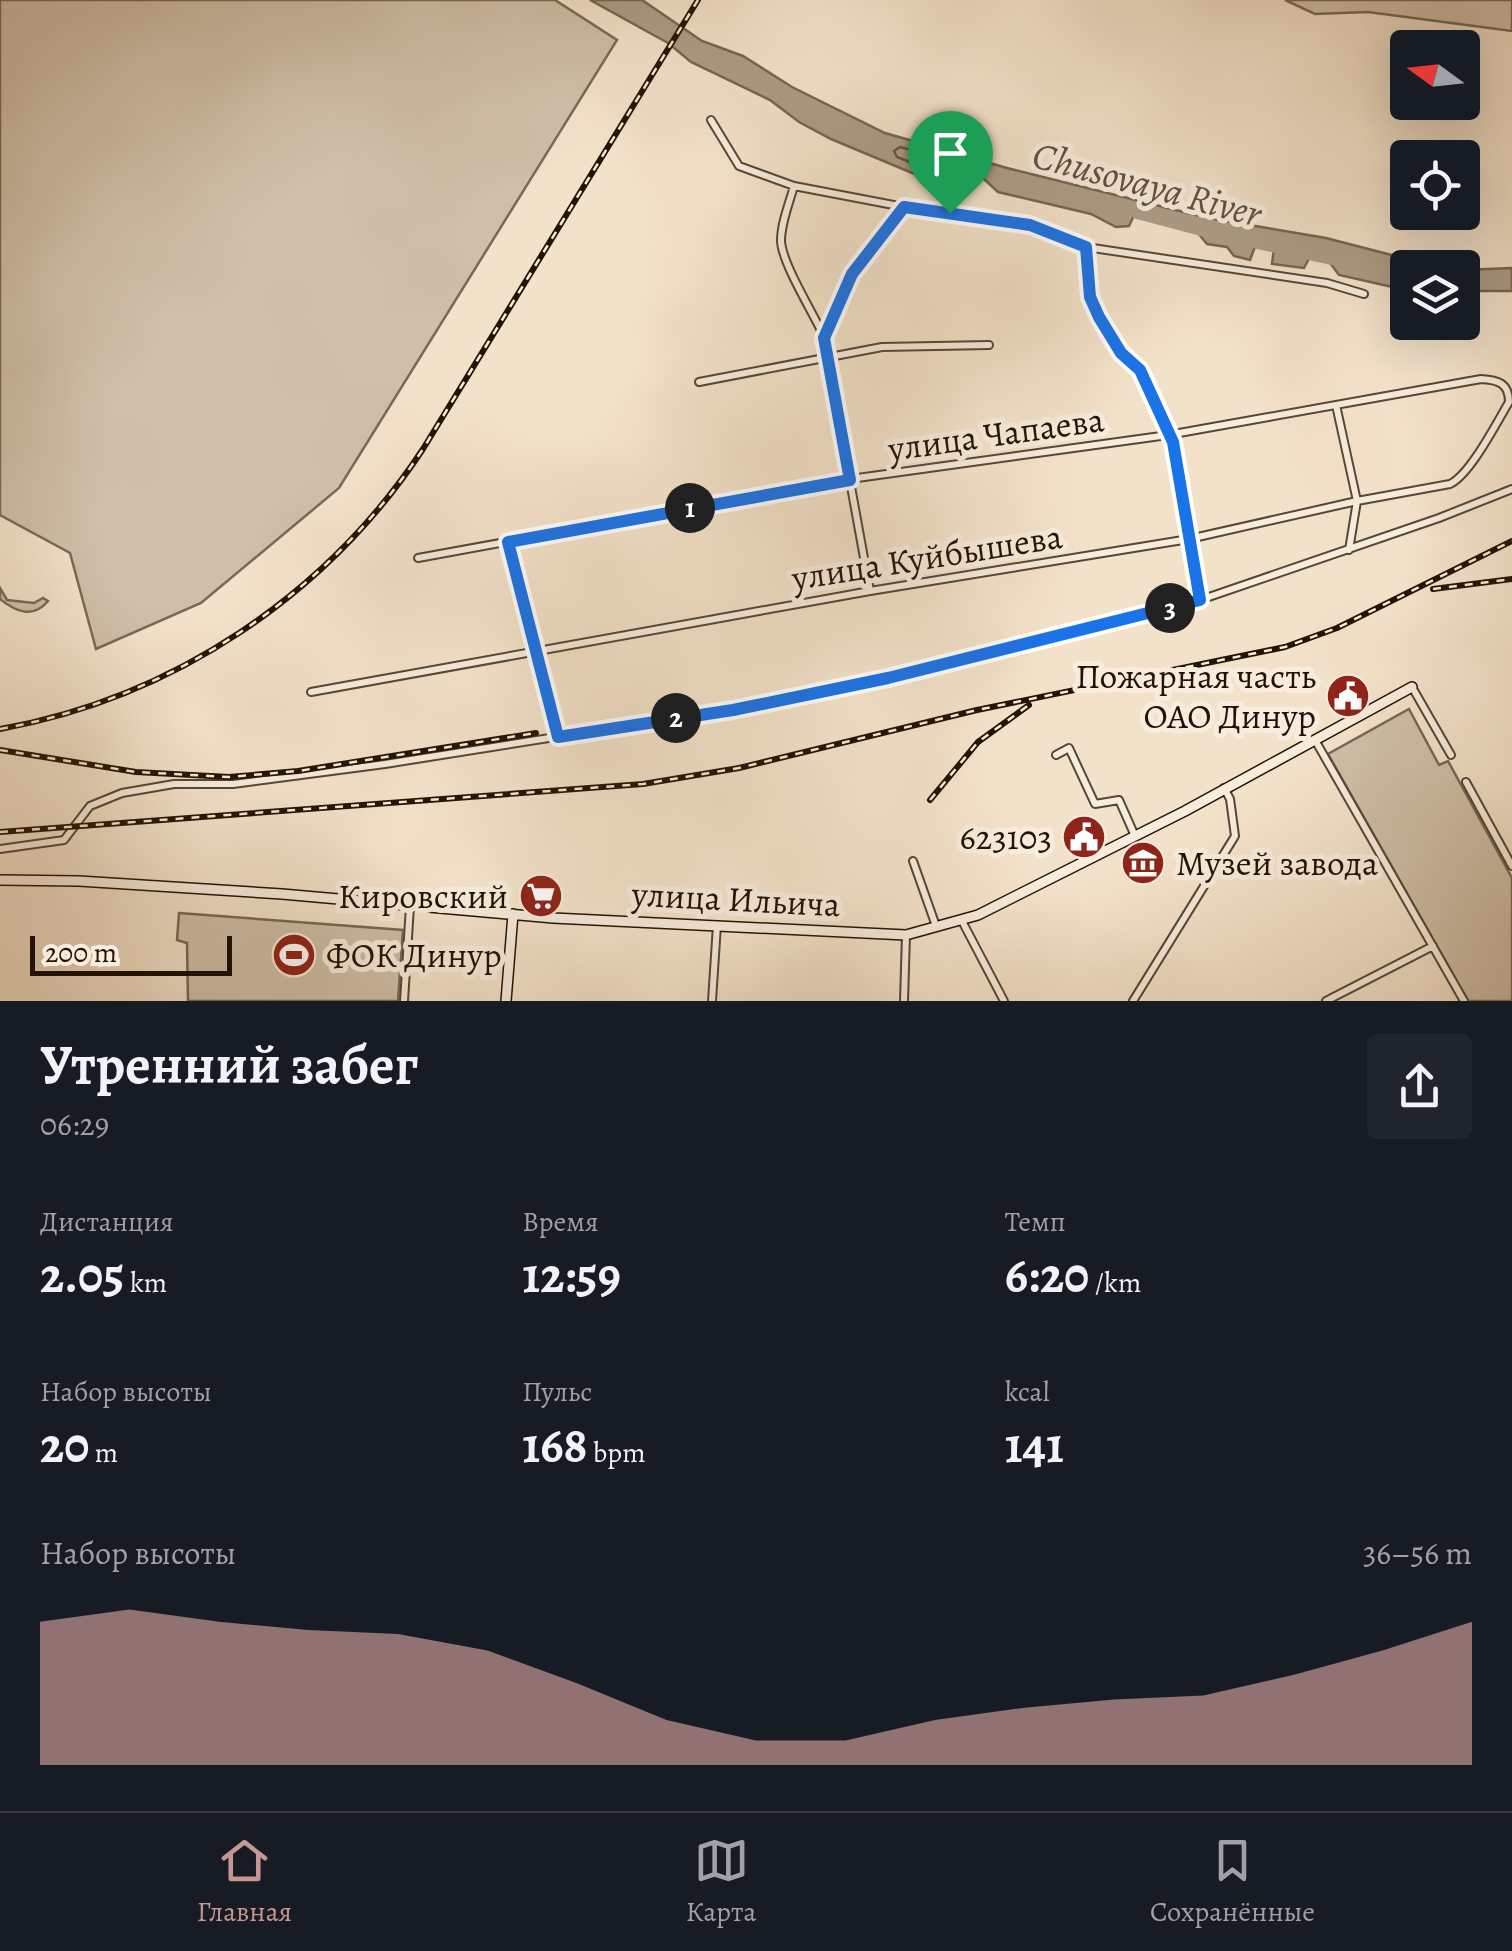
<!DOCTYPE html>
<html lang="ru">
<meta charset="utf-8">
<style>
:root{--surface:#171b24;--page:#20242c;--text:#f1f3f6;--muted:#9ea1a6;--line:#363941;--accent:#c59692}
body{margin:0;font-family:Alegreya,serif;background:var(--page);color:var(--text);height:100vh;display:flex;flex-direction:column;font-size:38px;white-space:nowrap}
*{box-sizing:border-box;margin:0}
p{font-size:32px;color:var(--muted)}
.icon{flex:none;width:55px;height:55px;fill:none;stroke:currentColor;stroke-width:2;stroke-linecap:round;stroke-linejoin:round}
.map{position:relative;height:1001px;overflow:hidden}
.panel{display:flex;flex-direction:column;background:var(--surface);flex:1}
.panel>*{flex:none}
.needle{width:65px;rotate:285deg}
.buttons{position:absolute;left:1390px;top:30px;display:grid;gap:20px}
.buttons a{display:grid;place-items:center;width:90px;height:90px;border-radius:10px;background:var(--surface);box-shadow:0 10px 40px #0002;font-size:50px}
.scale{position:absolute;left:30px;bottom:25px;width:202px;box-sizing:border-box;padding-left:10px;border:5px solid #221302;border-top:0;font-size:28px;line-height:35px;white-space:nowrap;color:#221302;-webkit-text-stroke:8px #f7ecdd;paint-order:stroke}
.pin{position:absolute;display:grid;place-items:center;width:85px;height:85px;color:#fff;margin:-102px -42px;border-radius:50% 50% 50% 0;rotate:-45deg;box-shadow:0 0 10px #0007}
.pin .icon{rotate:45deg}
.km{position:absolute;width:50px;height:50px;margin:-25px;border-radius:50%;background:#222;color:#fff;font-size:28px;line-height:50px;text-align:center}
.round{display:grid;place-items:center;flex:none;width:105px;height:105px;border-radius:10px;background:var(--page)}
.head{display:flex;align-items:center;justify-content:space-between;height:170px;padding:0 40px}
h1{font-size:55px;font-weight:700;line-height:75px}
.metrics{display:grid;grid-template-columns:repeat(3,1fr);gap:15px;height:170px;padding:10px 40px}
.metrics div{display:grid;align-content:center}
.metrics b{font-size:50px;font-weight:700}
.metrics small{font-size:28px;font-weight:400}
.metrics p{font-size:28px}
.chart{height:280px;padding:20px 40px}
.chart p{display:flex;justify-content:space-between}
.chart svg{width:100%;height:180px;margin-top:10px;fill:var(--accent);opacity:.7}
.dock{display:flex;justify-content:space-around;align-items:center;height:140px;border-top:2px solid var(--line);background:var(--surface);font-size:28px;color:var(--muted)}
.dock a{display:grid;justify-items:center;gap:5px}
.dock .current{color:var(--accent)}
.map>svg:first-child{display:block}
.green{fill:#cfbfa8;stroke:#786955;stroke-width:2.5}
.water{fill:#ac9c86;stroke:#756551;stroke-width:2.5}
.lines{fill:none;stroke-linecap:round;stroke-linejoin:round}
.shore{stroke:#675844;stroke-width:2.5}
.river{stroke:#ac9c86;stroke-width:12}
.street-casing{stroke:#564734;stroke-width:10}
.secondary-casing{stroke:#221302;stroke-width:12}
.street{stroke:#f7ecdd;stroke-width:6}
.secondary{stroke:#f7ecdd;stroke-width:9}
.rail-casing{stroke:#221302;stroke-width:6}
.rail{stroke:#f7ecdd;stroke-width:2.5;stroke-dasharray:8;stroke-linecap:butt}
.route-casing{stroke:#fff;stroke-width:20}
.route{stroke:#1a73e8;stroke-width:12}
.labels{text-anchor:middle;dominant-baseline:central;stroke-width:10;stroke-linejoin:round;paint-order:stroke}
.street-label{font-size:35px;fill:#221302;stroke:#f7ecdd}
.poi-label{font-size:35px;fill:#221302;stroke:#f7ecdd;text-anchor:end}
.water-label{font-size:38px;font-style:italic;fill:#60513d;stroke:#f7ecdd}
</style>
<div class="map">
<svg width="1512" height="1001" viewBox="0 0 1512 1001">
<rect width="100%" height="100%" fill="#f3e2ca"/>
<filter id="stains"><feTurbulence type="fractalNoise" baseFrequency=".002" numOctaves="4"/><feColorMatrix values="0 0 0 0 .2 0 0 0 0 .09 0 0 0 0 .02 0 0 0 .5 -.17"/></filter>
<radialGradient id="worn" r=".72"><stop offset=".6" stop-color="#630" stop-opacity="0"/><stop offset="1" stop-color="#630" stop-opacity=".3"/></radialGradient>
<path class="green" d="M0,0h555l62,40 -278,448 -138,115 -105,46 -26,-96 -70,-38z
M1285,0h227v31l-144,-19 -53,2z
M0,588l7,12 27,3 9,-5 5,3c-15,18 -32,11 -48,-2z
M1409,709l30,56 9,-4 64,117v123h-44l-140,-247z
M179,913l224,17 -5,71h-210l-1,-58 -10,-3z"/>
<path class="water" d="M590,0h52l60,41 41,15 49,31 93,46 122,35 201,50 118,20 112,29 -30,1 -1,21h-6l-62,-14 -12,-16 -16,-4 -7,13 -32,-4 2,-16 -18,-4 -6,16 -16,-4 -7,-9 -20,-3 -13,-16 -59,-15 -6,13 -13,1 -25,-13 -93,-22 -14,-13 -60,-1 -93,-39 -32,-17 -29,-22 -79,-38 -23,-19z
M1512,268v23h-34l-6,4 -9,-2v-23z"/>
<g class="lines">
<path class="shore" d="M900,147l42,11 3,7 -4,3h-16l-28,-11 -3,-6z"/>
<path class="river" d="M1137,213l68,18
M1239,239l102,22"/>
<g class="street-casing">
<path id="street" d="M711,120l28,46 55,20 110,21 126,18 56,22 241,36 37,11
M794,186c-5,18 -13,37 -13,55 1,23 33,73 43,96
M1086,247l5,50 8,20 22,36 19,18 33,71 27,158
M699,382l183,-35 107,-2
M1336,405l21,96 -8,49
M508,541l50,196
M870,591l-46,-253 28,-64 52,-67
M1412,687l39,68
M311,692l559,-101 319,-52 168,-38 93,-17c20,-9 47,-62 59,-82 0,-19 -11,-22 -28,-23l-313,56 -318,44 -432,79
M1315,740l149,261
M1056,755l13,-7 26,56 24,-4 16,36
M1466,782l46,84
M0,849l64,-9 26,-34 32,-13 52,-9h59l152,-20 348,-55 156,-31 311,-78 239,-82 73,-29
M913,861l23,65
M962,921l42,80
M404,1001l6,-95
M712,1001l5,-76
M904,1001l2,-66
M1133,1001l102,-165 -5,-37 -6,-11
M1326,1001l107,-55"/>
</g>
<g class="secondary-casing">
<path id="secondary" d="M0,880l79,1 203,13 271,24 353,17 72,-20 207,-104 227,-124
M506,1001l7,-87"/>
</g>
<use href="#street" class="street"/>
<use href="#secondary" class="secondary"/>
<g class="rail-casing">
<path id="rail" d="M1433,589l79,-10
M0,729c173,-31 327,-134 423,-280l275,-449
M0,750l136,22 93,5 69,-6 238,-38
M930,800l48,-58 51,-37
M0,832l643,-48 96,-16 238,-58 308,-63 52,-19 175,-87"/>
</g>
<use href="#rail" class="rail"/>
</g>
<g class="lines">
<g class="route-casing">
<path id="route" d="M904,207l126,18 56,22 4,50 9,20 22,36 19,17 33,72 27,158 -312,78 -155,32 -175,27 -50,-195 342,-62 -26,-142 28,-64z"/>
</g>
<use href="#route" class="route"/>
</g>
<defs>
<g id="civic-disc" transform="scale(2.25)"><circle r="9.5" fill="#8f2418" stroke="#f7ecdd"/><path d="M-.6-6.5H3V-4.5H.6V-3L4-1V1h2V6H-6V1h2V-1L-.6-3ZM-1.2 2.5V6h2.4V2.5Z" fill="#fff"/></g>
<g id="museum-disc" transform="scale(2.25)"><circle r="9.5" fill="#8f2418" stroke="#f7ecdd"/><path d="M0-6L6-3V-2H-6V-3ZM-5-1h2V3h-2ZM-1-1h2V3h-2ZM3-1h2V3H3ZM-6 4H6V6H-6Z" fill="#fff"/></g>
<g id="supermarket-disc" transform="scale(2.25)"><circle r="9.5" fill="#8f2418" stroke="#f7ecdd"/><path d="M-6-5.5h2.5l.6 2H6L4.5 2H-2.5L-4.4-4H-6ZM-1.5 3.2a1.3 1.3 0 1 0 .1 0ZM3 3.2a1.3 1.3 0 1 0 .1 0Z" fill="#fff"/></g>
<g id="stadium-disc" transform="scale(2.25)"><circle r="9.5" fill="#8f2418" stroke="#f7ecdd"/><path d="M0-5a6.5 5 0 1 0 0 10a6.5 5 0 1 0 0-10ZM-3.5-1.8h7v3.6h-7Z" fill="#fff"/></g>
</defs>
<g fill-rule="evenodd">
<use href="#civic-disc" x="1348" y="696"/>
<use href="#civic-disc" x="1084" y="837"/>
<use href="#museum-disc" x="1143" y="863"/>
<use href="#supermarket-disc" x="541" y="896"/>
<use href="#stadium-disc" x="294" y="955"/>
</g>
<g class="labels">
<g class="street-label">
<text transform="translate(996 434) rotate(-8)">улица Чапаева</text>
<text transform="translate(927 557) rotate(-9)">улица Куйбышева</text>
<text transform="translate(736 899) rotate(3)">улица Ильича</text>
</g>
<g class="poi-label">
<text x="1316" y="676">Пожарная часть<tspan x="1316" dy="40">ОАО Динур</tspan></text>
<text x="1052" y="837">623103</text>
<text x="1176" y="863" text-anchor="start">Музей завода</text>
<text x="508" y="896">Кировский</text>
<text x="326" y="955" text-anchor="start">ФОК Динур</text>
</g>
<g class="water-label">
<text transform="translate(1147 184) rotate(15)">Chusovaya River</text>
</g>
</g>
<rect width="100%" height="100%" filter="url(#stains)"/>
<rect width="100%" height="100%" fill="url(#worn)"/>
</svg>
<div class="buttons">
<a><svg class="needle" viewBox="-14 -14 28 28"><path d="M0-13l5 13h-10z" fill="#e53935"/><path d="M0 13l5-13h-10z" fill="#9ea1a6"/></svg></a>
<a><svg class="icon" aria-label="locate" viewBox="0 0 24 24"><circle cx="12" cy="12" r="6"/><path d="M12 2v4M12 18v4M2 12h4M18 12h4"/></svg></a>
<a><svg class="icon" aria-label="layers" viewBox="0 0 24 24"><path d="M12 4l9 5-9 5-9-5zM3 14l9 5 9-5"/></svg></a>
</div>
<div class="scale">200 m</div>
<div class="pin" style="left:950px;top:213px;background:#1e9e55"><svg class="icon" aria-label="arrive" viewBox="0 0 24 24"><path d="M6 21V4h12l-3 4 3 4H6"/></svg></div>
<b class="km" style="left:690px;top:508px">1</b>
<b class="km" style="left:676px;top:718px">2</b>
<b class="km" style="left:1170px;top:608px">3</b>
</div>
<section class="panel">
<div class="head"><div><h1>Утренний забег</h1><p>06:29</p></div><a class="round"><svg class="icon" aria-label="share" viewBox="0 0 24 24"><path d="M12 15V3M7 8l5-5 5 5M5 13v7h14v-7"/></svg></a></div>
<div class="metrics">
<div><p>Дистанция</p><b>2.05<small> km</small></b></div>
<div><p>Время</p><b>12:59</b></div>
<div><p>Темп</p><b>6:20<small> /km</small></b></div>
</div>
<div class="metrics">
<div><p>Набор высоты</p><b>20<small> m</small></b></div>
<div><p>Пульс</p><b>168<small> bpm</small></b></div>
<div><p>kcal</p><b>141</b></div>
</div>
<div class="chart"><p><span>Набор высоты</span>36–56 m</p>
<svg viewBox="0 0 160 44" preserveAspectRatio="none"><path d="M0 44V9L10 6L20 9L30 11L40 12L50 16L60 24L70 33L80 38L90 38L100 33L110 30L120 28L130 27L140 22L150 16L160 9V44z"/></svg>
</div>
</section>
<nav class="dock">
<a class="current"><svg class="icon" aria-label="home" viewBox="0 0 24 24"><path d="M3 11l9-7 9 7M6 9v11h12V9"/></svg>Главная</a>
<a><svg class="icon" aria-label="map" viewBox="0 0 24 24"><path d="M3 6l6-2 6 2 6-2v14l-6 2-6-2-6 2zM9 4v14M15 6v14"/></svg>Карта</a>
<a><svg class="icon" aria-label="saved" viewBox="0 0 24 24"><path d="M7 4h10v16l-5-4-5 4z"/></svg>Сохранённые</a>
</nav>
